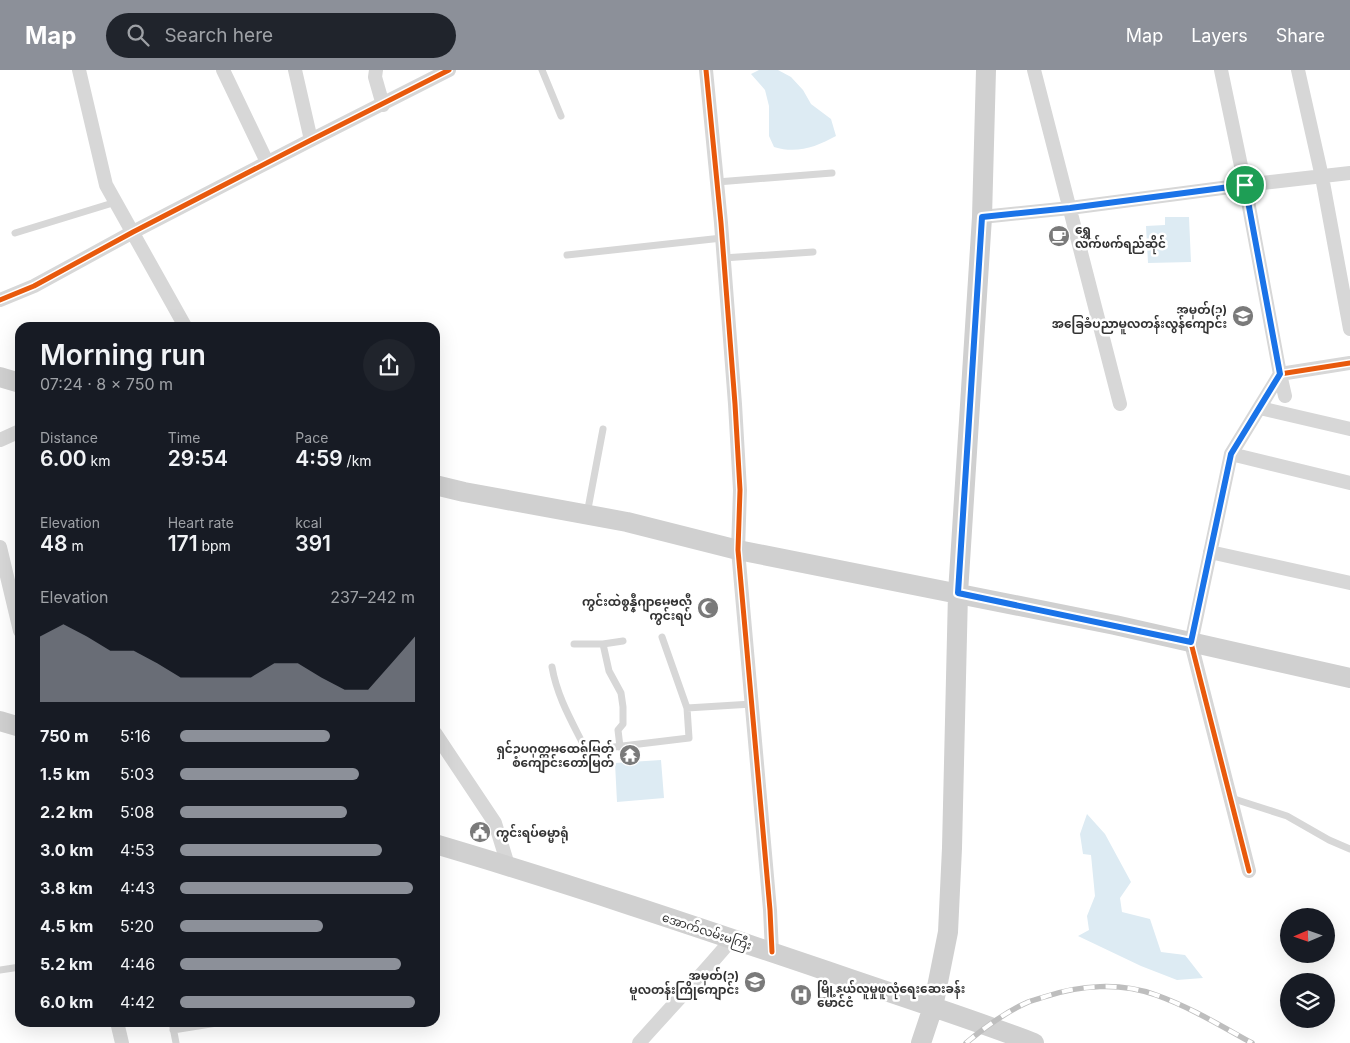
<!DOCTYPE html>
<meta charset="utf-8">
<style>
:root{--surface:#171b24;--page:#20242c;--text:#f1f3f6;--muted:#9ea1a6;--accent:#8c9099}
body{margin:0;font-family:Inter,"Noto Sans Myanmar",sans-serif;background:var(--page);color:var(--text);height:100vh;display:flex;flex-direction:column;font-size:19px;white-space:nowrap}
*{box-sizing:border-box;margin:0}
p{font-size:16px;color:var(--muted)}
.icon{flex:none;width:28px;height:28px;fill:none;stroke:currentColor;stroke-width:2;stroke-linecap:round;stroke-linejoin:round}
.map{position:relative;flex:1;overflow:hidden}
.drawer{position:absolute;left:15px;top:252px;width:425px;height:705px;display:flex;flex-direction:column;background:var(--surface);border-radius:15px;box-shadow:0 5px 20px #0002}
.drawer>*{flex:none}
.needle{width:32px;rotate:268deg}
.buttons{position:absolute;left:1280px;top:838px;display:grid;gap:10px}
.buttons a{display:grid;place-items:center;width:55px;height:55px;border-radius:50%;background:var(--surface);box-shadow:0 5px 20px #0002;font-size:25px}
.pin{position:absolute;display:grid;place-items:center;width:42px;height:42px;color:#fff;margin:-21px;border:2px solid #fff;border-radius:50%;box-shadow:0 1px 5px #0007}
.round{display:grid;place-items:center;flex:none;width:52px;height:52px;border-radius:26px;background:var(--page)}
.overview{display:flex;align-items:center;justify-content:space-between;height:85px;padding:0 25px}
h1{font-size:28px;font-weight:600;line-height:38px}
.figures{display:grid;grid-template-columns:repeat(3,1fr);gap:8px;height:85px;padding:5px 25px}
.figures div{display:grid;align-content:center}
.figures b{font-size:21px;font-weight:600}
.figures small{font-size:14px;font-weight:400}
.figures p{font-size:14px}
.chart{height:140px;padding:10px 25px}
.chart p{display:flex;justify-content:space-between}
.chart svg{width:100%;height:90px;margin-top:5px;fill:var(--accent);opacity:.7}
ul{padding:0 25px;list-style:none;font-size:16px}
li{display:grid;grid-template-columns:80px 60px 1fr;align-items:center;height:38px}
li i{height:12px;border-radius:6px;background:var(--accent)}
header{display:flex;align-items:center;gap:30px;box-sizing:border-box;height:70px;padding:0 25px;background:var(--accent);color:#fff}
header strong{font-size:24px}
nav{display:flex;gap:28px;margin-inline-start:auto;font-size:18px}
.search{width:350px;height:45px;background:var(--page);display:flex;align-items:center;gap:12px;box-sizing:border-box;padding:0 18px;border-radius:28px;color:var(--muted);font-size:19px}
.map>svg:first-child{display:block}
.water{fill:#ddebf3}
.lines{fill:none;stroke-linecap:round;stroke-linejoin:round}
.service{stroke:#d7d7d7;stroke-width:7}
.minor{stroke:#d7d7d7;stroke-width:14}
.secondary{stroke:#d0d0d0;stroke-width:20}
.rail-casing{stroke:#bebebe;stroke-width:5.5}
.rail{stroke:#fff;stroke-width:4;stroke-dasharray:11;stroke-linecap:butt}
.cycleway-casing{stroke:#fff;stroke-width:8}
.cycleway{stroke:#e8590c;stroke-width:5}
.route-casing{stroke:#fff;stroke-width:10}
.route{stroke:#1a73e8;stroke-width:6}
.labels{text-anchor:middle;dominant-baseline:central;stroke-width:5;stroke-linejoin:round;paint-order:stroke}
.poi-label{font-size:12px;font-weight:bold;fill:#333;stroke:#fff;text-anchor:end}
.street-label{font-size:12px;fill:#333;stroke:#fff}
</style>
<header>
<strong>Map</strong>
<div class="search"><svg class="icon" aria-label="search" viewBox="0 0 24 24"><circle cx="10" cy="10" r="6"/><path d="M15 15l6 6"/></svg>Search here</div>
<nav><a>Map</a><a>Layers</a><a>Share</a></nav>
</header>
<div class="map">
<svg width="1350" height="973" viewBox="0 0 1350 973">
<rect width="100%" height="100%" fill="#fff"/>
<path class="water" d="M759,0h19l13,7 12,13 8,14 20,15 5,17c-20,11 -39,18 -62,11l-5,-11v-30l-4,-16 -14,-16z
M1165,147h24l2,45 -43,1 -2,-37 19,-1z
M661,690l3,38 -47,4 -2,-39z
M1087,744l18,20 26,48 -11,16 2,14 28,7 11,33 24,3 18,23 -26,2 -36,-14 -63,-30 11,-6 -2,-14 8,-20 -4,-41 -8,-1 -3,-20z"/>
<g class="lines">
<path class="service" d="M542,0l19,46
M717,112l115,-9
M15,163l101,-31
M567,185l155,-17
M723,188l90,-6
M587,444l16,-85
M662,567l25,71
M574,574h29l20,-3
M603,574l6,27 12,22 2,14v17l-5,6 2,17
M552,597c5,29 19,53 32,79l22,2 83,-10 -2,-30 65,-4
M1231,728l56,18 42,24 21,9
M0,900l20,-3
M172,952l4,21
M173,960l50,-8"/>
<path class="minor" d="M79,0l27,115 80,143
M223,0l44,92
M295,0l16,70
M376,0l-1,7 8,28
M706,0l15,153 14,181 5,86 -2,60 32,360 2,42
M1034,0l86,334
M1221,0l24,115 35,189 5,22
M1298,0l24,107 28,152
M982,147l88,-9 175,-23 105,-12
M0,230l34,-14 99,-54 178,-92 138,-70
M1260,338l90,21
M0,370l20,-9
M1231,384l119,29
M0,477l20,84
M1210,482l140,31
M435,663l60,90 13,42
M1249,801l-58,-228 40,-189 49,-80 70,-11
M117,952l5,21
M639,973c31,-35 63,-68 93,-104"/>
<path class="secondary" d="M0,307l20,6
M435,415l29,7 163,30 111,28 377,75 235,53
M0,651l20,6
M435,774c132,39 262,83 392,127 69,24 139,46 207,72
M921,973l12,-36 15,-75 4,-84 6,-255 24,-376 4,-147"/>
<g class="rail-casing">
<path id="rail" d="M966,973c18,-15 38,-30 60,-40 6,-3 12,-4 18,-6 36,-12 76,-15 112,-2 34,12 65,31 96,48"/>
</g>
<use href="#rail" class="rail"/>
<g class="cycleway-casing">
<path id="cycleway" d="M706,0l15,153 14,181 5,86 -2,60 32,360 2,42
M0,230l34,-14 99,-54 178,-92 138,-70
M1249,801l-58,-228 40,-189 49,-80 70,-11"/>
</g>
<use href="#cycleway" class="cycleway"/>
</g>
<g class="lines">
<g class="route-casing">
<path id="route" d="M1245,115l35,189 -49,80 -40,188 -233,-49 24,-376 88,-9z"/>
</g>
<use href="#route" class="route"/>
</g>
<defs>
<g id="cafe-disc" transform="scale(1.125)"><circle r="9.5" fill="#7a7a7a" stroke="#fff"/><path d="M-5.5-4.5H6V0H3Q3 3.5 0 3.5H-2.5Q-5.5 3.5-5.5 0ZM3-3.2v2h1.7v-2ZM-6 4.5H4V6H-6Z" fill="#fff"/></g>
<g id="school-disc" transform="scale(1.125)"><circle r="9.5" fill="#7a7a7a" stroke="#fff"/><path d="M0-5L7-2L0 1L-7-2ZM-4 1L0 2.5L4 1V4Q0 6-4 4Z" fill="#fff"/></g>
<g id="mosque-disc" transform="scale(1.125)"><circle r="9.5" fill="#7a7a7a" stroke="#fff"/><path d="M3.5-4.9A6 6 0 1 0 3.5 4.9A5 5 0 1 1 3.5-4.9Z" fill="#fff"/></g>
<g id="temple-disc" transform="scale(1.125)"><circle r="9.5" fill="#7a7a7a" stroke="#fff"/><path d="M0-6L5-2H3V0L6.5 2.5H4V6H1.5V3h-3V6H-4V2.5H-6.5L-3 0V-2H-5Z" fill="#fff"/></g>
<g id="civic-disc" transform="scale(1.125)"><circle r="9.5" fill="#7a7a7a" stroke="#fff"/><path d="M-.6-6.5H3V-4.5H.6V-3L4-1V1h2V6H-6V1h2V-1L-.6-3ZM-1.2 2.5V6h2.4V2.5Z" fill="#fff"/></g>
<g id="hospital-disc" transform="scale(1.125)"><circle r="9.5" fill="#7a7a7a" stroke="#fff"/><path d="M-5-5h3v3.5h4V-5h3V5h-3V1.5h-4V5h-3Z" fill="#fff"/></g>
</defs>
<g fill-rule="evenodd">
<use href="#cafe-disc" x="1059" y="166"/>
<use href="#school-disc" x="1243" y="246"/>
<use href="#mosque-disc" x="708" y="538"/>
<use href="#temple-disc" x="630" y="685"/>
<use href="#civic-disc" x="480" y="762"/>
<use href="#school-disc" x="755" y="912"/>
<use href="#hospital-disc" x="801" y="925"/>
</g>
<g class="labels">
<g class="poi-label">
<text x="1075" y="159" text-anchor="start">ရွှေ<tspan x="1075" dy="14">လက်ဖက်ရည်ဆိုင်</tspan></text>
<text x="1227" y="239">အမှတ်(၁)<tspan x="1227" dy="14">အခြေခံပညာမူလတန်းလွန်ကျောင်း</tspan></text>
<text x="692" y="531">ကွင်းထဲစွန္နီဂျာမေဗလီ<tspan x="692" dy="14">ကွင်းရပ်</tspan></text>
<text x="614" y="678">ရှင်ဥပဂုတ္တမထေရ်မြတ်<tspan x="614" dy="14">စံကျောင်းတော်မြတ်</tspan></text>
<text x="496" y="762" text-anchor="start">ကွင်းရပ်ဓမ္မာရုံ</text>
<text x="739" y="905">အမှတ်(၃)<tspan x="739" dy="14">မူလတန်းကြိုကျောင်း</tspan></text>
<text x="817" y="918" text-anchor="start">မြို့နယ်လူမှုဖူလုံရေးဆေးခန်း<tspan x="817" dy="14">မောင်ငံ</tspan></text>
</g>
<g class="street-label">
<text transform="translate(707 861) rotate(18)">အောက်လမ်းမကြီး</text>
</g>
</g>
</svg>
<div class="buttons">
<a><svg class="needle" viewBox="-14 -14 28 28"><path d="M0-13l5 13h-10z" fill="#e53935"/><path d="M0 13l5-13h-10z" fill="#9ea1a6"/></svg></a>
<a><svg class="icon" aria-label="layers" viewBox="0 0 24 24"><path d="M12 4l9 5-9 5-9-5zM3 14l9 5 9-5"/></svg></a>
</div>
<div class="pin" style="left:1245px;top:115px;background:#1e9e55"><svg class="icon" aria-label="arrive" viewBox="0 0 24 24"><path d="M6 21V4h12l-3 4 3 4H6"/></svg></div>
<section class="drawer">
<div class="overview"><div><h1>Morning run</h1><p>07:24 · 8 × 750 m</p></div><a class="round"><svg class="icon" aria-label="share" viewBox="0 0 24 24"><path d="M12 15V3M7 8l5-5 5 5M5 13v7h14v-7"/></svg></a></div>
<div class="figures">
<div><p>Distance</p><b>6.00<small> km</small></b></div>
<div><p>Time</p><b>29:54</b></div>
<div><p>Pace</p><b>4:59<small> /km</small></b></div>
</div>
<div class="figures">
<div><p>Elevation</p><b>48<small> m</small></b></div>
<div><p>Heart rate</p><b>171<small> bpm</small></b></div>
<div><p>kcal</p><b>391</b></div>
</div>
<div class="chart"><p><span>Elevation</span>237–242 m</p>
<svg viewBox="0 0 160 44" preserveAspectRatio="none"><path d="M0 44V12L10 6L20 12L30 19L40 19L50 25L60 32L70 32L80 32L90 32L100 25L110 25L120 32L130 38L140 38L150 25L160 12V44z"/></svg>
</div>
<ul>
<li><b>750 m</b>5:16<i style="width:64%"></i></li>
<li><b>1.5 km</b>5:03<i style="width:76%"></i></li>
<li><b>2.2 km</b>5:08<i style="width:71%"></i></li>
<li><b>3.0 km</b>4:53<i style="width:86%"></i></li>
<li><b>3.8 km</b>4:43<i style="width:99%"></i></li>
<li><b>4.5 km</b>5:20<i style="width:61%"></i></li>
<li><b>5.2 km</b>4:46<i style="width:94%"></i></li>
<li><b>6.0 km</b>4:42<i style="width:100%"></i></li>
</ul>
</section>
</div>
